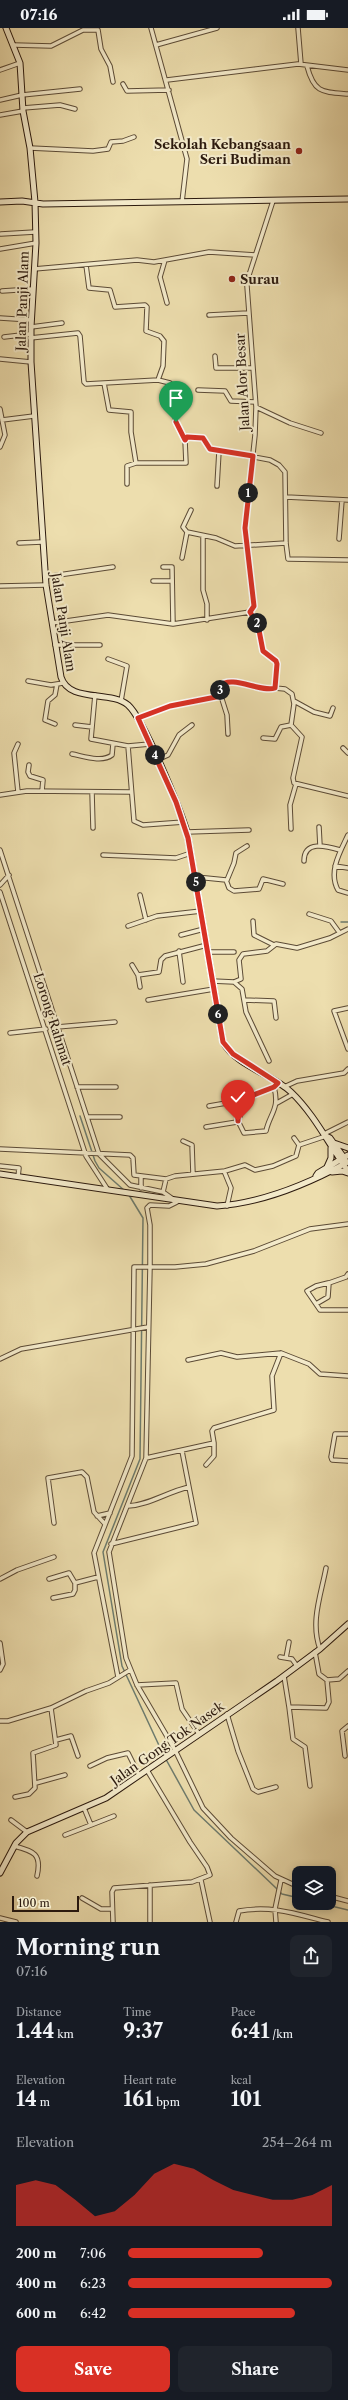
<!DOCTYPE html>
<meta charset="utf-8">
<style>
:root{--surface:#171b24;--page:#20242c;--text:#f1f3f6;--muted:#9ea1a6;--accent:#d93025}
body{margin:0;font-family:"Libre Caslon Text",serif;background:var(--page);color:var(--text);height:100vh;display:flex;flex-direction:column;font-size:15px;white-space:nowrap}
*{box-sizing:border-box;margin:0}
p{font-size:13px;color:var(--muted)}
.icon{flex:none;width:22px;height:22px;fill:none;stroke:currentColor;stroke-width:2;stroke-linecap:round;stroke-linejoin:round}
.map{position:relative;height:1894px;overflow:hidden}
.details{display:flex;flex-direction:column;background:var(--surface);flex:1}
.details>*{flex:none}
.controls{position:absolute;left:292px;top:1838px;display:grid;gap:8px}
.controls a{display:grid;place-items:center;width:44px;height:44px;border-radius:8px;background:var(--surface);box-shadow:0 2px 10px #0003;font-size:20px}
.scale{position:absolute;left:12px;bottom:10px;width:67px;box-sizing:border-box;padding-left:4px;border:2px solid #2c1a0e;border-top:0;font-size:11px;line-height:14px;white-space:nowrap;color:#2c1a0e;-webkit-text-stroke:3px #f3eaca;paint-order:stroke}
.pin{position:absolute;display:grid;place-items:center;width:34px;height:34px;color:#fff;margin:-41px -17px;border-radius:50% 50% 50% 0;rotate:-45deg;box-shadow:0 0 4px #0007}
.pin .icon{rotate:45deg}
.km{position:absolute;width:20px;height:20px;margin:-10px;border-radius:50%;background:#222;color:#fff;font-size:11px;line-height:20px;text-align:center}
.round{display:grid;place-items:center;flex:none;width:42px;height:42px;border-radius:8px;background:var(--page)}
.head{display:flex;align-items:center;justify-content:space-between;height:68px;padding:0 16px}
h1{font-size:22px;font-weight:700;line-height:30px}
.figures{display:grid;grid-template-columns:repeat(3,1fr);gap:6px;height:68px;padding:4px 16px}
.figures div{display:grid;align-content:center}
.figures b{font-size:20px;font-weight:700}
.figures small{font-size:11px;font-weight:400}
.figures p{font-size:11px}
.chart{height:112px;padding:8px 16px}
.chart p{display:flex;justify-content:space-between}
.chart svg{width:100%;height:72px;margin-top:4px;fill:var(--accent);opacity:.7}
.button{display:flex;gap:8px;margin-top:auto;padding:8px 16px}
.button a{flex:1;height:46px;border-radius:8px;background:var(--accent);color:#fff;font-size:16px;font-weight:700;line-height:46px;text-align:center}
.button a+a{background:var(--page);color:var(--text)}
ul{padding:0 16px;list-style:none;font-size:13px}
li{display:grid;grid-template-columns:64px 48px 1fr;align-items:center;height:30px}
li i{height:10px;border-radius:5px;background:var(--accent)}
.status{display:flex;justify-content:space-between;align-items:center;height:28px;padding:0 20px;background:var(--surface);direction:ltr}
.status svg{height:11px;fill:currentColor}
.map>svg:first-child{display:block}
.lines{fill:none;stroke-linecap:round;stroke-linejoin:round}
.stream{stroke:#6d7b6d;stroke-width:1.5}
.street-casing{stroke:#5c4b36;stroke-width:5.5}
.secondary-casing{stroke:#2c1a0e;stroke-width:7}
.street{stroke:#f3eaca;stroke-width:3.5}
.secondary{stroke:#f3eaca;stroke-width:5}
.route-casing{stroke:#fff;stroke-width:8}
.route{stroke:#d93025;stroke-width:5}
.poi-dot{fill:#8f2418;stroke:#f3eaca;stroke-width:1.5}
.labels{text-anchor:middle;dominant-baseline:central;stroke-width:4;stroke-linejoin:round;paint-order:stroke}
.poi-label{font-size:13px;font-weight:bold;fill:#2c1a0e;stroke:#f3eaca;text-anchor:end}
.street-label{font-size:13px;fill:#2c1a0e;stroke:#f3eaca}
</style>
<div class="status"><b>07:16</b><svg viewBox="0 0 49 12"><path d="M0 12V9h3v3zM5 12V6h3v6zM10 12V3h3v9zM15 12V0h3v12zM26 1h20v11H26zM47 4h2v5h-2z"/></svg></div>
<div class="map">
<svg width="348" height="1894" viewBox="0 0 348 1894">
<rect width="100%" height="100%" fill="#eddeae"/>
<filter id="stains"><feTurbulence type="fractalNoise" baseFrequency=".005" numOctaves="4"/><feColorMatrix values="0 0 0 0 .2 0 0 0 0 .09 0 0 0 0 .02 0 0 0 .5 -.17"/></filter>
<radialGradient id="worn" r=".72"><stop offset=".6" stop-color="#630" stop-opacity="0"/><stop offset="1" stop-color="#630" stop-opacity=".3"/></radialGradient>
<g class="lines">
<path class="stream" d="M341,894h7
M80,1088l15,45 4,7 26,23
M129,1167l14,23 -3,241 -37,93 19,114 41,88 31,56 82,78 6,6 17,4
M319,1875l29,7"/>
<g class="street-casing">
<path id="street" d="M151,0l36,131 -5,43
M298,0l3,36
M14,17l37,1 32,-16h15l3,19 9,17 3,16
M156,17l61,-17
M307,38c7,27 15,26 41,28
M0,42l20,-7
M167,52l131,-16 50,6
M123,56l4,7 42,-1
M0,72l22,-5 58,-6
M23,80l37,-3 15,4
M0,87l23,-4
M30,120l63,3 15,-2 3,-7 12,-1 11,-4
M1,206l34,-2
M0,221l36,-6
M165,232l-5,17 7,26
M86,237l3,23 21,2 5,17 30,-2 2,2 -1,24 14,5 4,5 -1,25 -5,14
M34,241l103,-9 17,2 55,-10 46,3
M2,263l31,-2
M209,287l39,-2
M0,290l31,2
M31,299l31,-4
M4,309l26,-3
M30,310l48,-5 2,3 4,46 2,2 18,-1 5,27 22,2v20l5,31h50l-1,-23 2,-3 16,1 7,11 60,11 9,5 6,7 1,71 2,16 60,1
M215,328l1,12h36
M0,331l31,3
M104,355l54,-3 12,3 6,39 9,18
M198,362l27,1 6,10 24,1
M256,379l34,16 31,10
M0,381l5,26 -5,12
M2,392l32,-4
M127,456v-18l9,-3
M217,458l2,-35
M286,469l62,3
M191,482l-8,17 4,5 29,6 19,8 51,-3
M203,508v54l4,14v16
M339,511l3,-39
M19,515l23,-1
M182,530l5,-26
M163,539h9l1,57
M45,549l68,-10
M153,553h19
M0,558l46,-1
M250,584l4,-6 -9,-78 10,-93 1,-28 -9,-121 2,-11 24,-74
M52,595l56,-8 65,9 77,-12
M55,617h45
M108,631l19,7 -6,35
M28,653l23,4 12,-2
M275,660l10,1 7,5 2,10 -3,21 11,12 -9,41 1,5 54,13
M95,667l-4,44 37,7
M221,668l6,19 1,19
M294,673l20,11 16,4 3,-8
M137,690l33,-12 51,-10 -1,-10c11,-12 41,7 55,2l2,-26 -14,-11 -5,-26 -8,-13
M55,696l-10,-4 3,-19 7,-6 2,-11
M75,697l17,2
M263,710l12,1 6,-12 10,-2
M18,716l-4,9 4,39
M150,716l-22,2 6,75 9,4 41,-3
M343,720l5,5
M72,726c11,2 30,9 40,1l1,-11
M157,732l11,-5 11,-20 13,-10
M29,737l-1,7 2,4 13,4 -1,11
M92,764l1,36
M0,767l27,-4 104,1
M319,799l1,19
M291,801l-1,-24 6,-21
M187,804l62,-2
M348,807c-8,17 -20,37 -10,55l10,3
M0,822l99,304 31,31 33,7 14,10 -8,4 -19,-1 -3,3 3,17v42l-4,191 -37,94 17,106 11,27 38,65 28,58 28,30 44,38 24,11
M103,827l73,3 15,-5
M304,833c0,-21 22,-15 36,-11
M335,838l13,2
M196,849l30,3 3,8 5,3 25,-2 4,-10 20,5
M227,852l7,-17 2,-10 11,-7
M0,857l9,-10
M0,864l86,264 22,34
M140,867l6,25
M309,886l22,7 8,11
M253,893l1,14 20,10
M128,898l29,-10 44,-5
M181,907l23,-6
M179,923l4,31
M208,924h26
M132,937l6,10
M212,953l22,1 7,-3 -2,-19 4,-6 24,-3 9,-7 21,4 33,-10 18,-9
M234,954l8,7 4,23 23,49
M140,959l-2,-12 21,-3 2,-12 4,-4 42,-11
M148,972l66,-11
M244,972l30,1 2,17
M348,980l-14,3 14,38
M57,999l58,-5
M10,1005l36,-4
M77,1059h39
M284,1059l13,-6 47,-8 4,-4
M277,1075l16,-9
M209,1078l29,-5 37,-15
M87,1089h33
M238,1093l6,12 22,-2c4,-18 14,-22 8,-44
M206,1099l31,-5 3,-6 -2,-15
M324,1106l24,-12
M183,1113l9,4 1,29
M299,1117l27,-9
M0,1121l130,6 3,3 1,17 32,4 9,-3 50,-5 20,-6 10,5 18,-4 23,-10 3,-11 -5,-7
M0,1138l19,2 -1,9
M224,1143l7,17 -4,18
M141,1148v12
M163,1164l3,-13
M328,1255l-12,3 -9,5 13,19h28
M316,1276l12,-7 1,-14 17,-6 2,-3
M0,1331l21,-10 127,-22
M188,1332l33,-7 16,4 44,-4
M348,1406h-13l-4,23 1,3 16,1
M146,1430l68,-15 -2,-12 2,-3 60,-18 -2,-34 9,-23 28,11 11,10 28,2
M206,1437l8,-9v-13
M128,1478c21,-1 39,-14 61,-19
M97,1488l13,-3
M54,1495l-6,-45 34,-6 5,5 7,35 11,12
M111,1516l85,-21 -14,-72
M0,1551l17,-9 37,-13
M49,1551l20,-6 6,10
M53,1570l20,-4 2,-4v-7l23,-6
M0,1615l3,21 -3,6
M320,1621c-10,-27 1,-54 6,-81
M280,1629l12,2 5,7
M286,1630l3,-16
M284,1648l5,31 37,1 3,-6 -2,-22 -8,-6 -4,-22
M118,1649l-24,-124 38,-97 2,-189h41l31,-3 48,-13 56,-22 38,-5
M327,1652l12,-1 9,-8
M137,1657l39,-2 6,26 17,25
M289,1679l4,32 12,8 5,39
M227,1686l11,37 15,38 5,3 18,-5
M0,1693h8l43,-13 35,-17 23,-8 21,-13
M56,1712l15,-4 7,20
M345,1728l-3,-25 6,-5
M90,1738l17,-8 21,-5 11,22
M36,1755l29,-8
M15,1769l14,-3 6,-6 -2,-35 23,-8 -5,-37
M84,1780l7,17 23,-9
M11,1792l16,12
M65,1807l26,-10
M14,1818c20,5 28,8 23,30
M201,1852l9,42
M150,1857v37
M329,1868l19,5
M82,1870l19,11h11
M0,1890l16,4
M113,1894l-1,-30 2,-4 78,-6 18,-7 -3,-8 -17,-25 -43,-72
M236,1894l3,-11c33,-6 57,3 89,11
M276,1894l-1,-13 6,-29"/>
</g>
<g class="secondary-casing">
<path id="secondary" d="M6,0l14,35 3,48 7,37 5,54 1,41 -5,84v35l15,223 15,92c8,26 49,13 67,28 16,14 52,104 59,127l36,210c14,25 48,31 68,50 24,23 38,53 57,79
M0,174l22,-1 21,3 305,-5
M326,1108l4,2 15,21
M334,1115l14,5
M327,1139l4,-9v-10
M332,1144l10,-1 6,2
M0,1146l217,32c46,-3 91,-22 131,-44
M316,1148l2,-3 30,-18
M0,1845l16,-30 11,-11 79,-34 171,-117 43,-32 28,-25"/>
</g>
<use href="#street" class="street"/>
<use href="#secondary" class="secondary"/>
</g>
<g class="lines">
<g class="route-casing">
<path id="route" d="M176,394l9,18 2,-3 16,1 7,11 43,7 -8,72 9,78 -4,6 8,13 5,26 13,10 1,3 -2,24c-14,5 -44,-14 -55,-2l1,10 -51,10 -32,12 38,84 12,36 35,204 10,12 45,29 -4,4 -36,14v20"/>
</g>
<use href="#route" class="route"/>
</g>
<g class="poi-dot">
<circle cx="299" cy="123" r="4"/>
<circle cx="232" cy="251" r="4"/>
</g>
<g class="labels">
<g class="poi-label">
<text x="291" y="116">Sekolah Kebangsaan<tspan x="291" dy="15">Seri Budiman</tspan></text>
<text x="240" y="251" text-anchor="start">Surau</text>
</g>
<g class="street-label">
<text transform="translate(22 273) rotate(-88)">Jalan Panji Alam</text>
<text transform="translate(242 354) rotate(-93)">Jalan Alor Besar</text>
<text transform="translate(64 594) rotate(81)">Jalan Panji Alam</text>
<text transform="translate(53 991) rotate(72)">Lorong Rahmat</text>
<text transform="translate(167 1715) rotate(-35)">Jalan Gong Tok Nasek</text>
</g>
</g>
<rect width="100%" height="100%" filter="url(#stains)"/>
<rect width="100%" height="100%" fill="url(#worn)"/>
</svg>
<div class="controls">
<a><svg class="icon" aria-label="layers" viewBox="0 0 24 24"><path d="M12 4l9 5-9 5-9-5zM3 14l9 5 9-5"/></svg></a>
</div>
<div class="scale">100 m</div>
<div class="pin" style="left:176px;top:394px;background:#1e9e55"><svg class="icon" aria-label="arrive" viewBox="0 0 24 24"><path d="M6 21V4h12l-3 4 3 4H6"/></svg></div>
<div class="pin" style="left:238px;top:1093px;background:#d93025"><svg class="icon" aria-label="check" viewBox="0 0 24 24"><path d="M5 12l5 5 9-10"/></svg></div>
<b class="km" style="left:248px;top:465px">1</b>
<b class="km" style="left:257px;top:595px">2</b>
<b class="km" style="left:220px;top:662px">3</b>
<b class="km" style="left:155px;top:727px">4</b>
<b class="km" style="left:196px;top:854px">5</b>
<b class="km" style="left:218px;top:986px">6</b>
</div>
<section class="details">
<div class="head"><div><h1>Morning run</h1><p>07:16</p></div><a class="round"><svg class="icon" aria-label="share" viewBox="0 0 24 24"><path d="M12 15V3M7 8l5-5 5 5M5 13v7h14v-7"/></svg></a></div>
<div class="figures">
<div><p>Distance</p><b>1.44<small> km</small></b></div>
<div><p>Time</p><b>9:37</b></div>
<div><p>Pace</p><b>6:41<small> /km</small></b></div>
</div>
<div class="figures">
<div><p>Elevation</p><b>14<small> m</small></b></div>
<div><p>Heart rate</p><b>161<small> bpm</small></b></div>
<div><p>kcal</p><b>101</b></div>
</div>
<div class="chart"><p><span>Elevation</span>254–264 m</p>
<svg viewBox="0 0 160 44" preserveAspectRatio="none"><path d="M0 44V19L10 16L20 19L30 28L40 38L50 35L60 25L70 12L80 6L90 9L100 16L110 22L120 25L130 28L140 28L150 25L160 19V44z"/></svg>
</div>
<ul>
<li><b>200 m</b>7:06<i style="width:66%"></i></li>
<li><b>400 m</b>6:23<i style="width:100%"></i></li>
<li><b>600 m</b>6:42<i style="width:82%"></i></li>
</ul>
<div class="button"><a>Save</a><a>Share</a></div>
</section>
